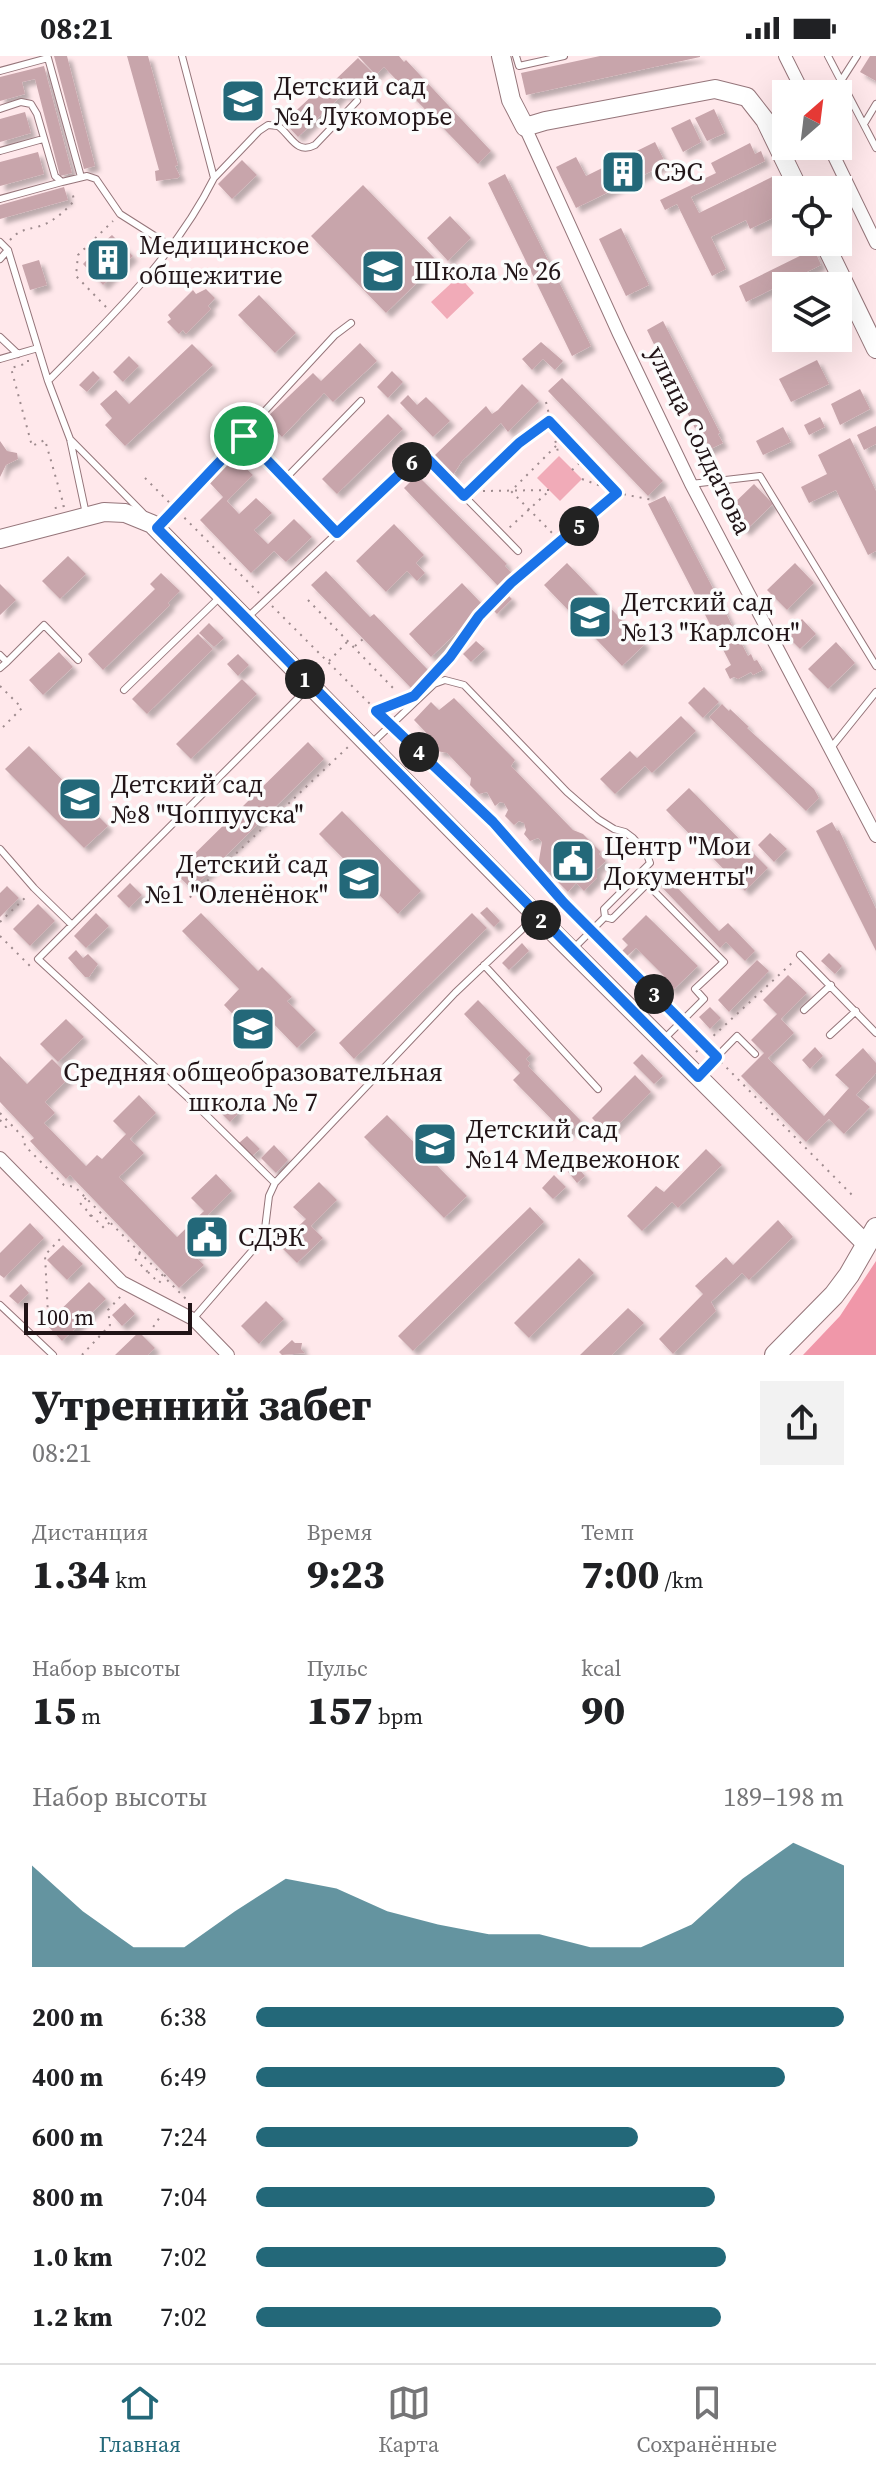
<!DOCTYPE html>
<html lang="ru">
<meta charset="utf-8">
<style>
:root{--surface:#fff;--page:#f2f2f2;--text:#202124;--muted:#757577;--line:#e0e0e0;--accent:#236879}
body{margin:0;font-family:"Source Serif 4",serif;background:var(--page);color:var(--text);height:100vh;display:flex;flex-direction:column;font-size:30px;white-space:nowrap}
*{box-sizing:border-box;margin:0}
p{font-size:26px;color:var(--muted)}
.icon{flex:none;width:44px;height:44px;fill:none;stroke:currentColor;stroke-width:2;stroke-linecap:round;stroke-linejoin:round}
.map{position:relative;height:1299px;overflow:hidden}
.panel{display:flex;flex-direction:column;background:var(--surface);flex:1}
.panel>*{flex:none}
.needle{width:52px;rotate:28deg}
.fabs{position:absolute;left:772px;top:24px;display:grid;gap:16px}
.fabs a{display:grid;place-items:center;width:80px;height:80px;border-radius:0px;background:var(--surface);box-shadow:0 8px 32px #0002;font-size:40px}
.scale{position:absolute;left:24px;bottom:20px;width:168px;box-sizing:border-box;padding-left:8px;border:4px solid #211417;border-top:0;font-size:22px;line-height:28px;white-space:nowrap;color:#211417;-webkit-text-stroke:6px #fcfcfc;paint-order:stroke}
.pin{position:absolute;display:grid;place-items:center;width:68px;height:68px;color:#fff;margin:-34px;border:4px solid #fff;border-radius:50%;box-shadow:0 2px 8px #0007}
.km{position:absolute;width:40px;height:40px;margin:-20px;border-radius:50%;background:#222;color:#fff;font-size:22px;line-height:40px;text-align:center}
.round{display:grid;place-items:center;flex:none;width:84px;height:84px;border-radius:0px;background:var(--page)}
.overview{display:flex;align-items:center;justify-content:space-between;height:136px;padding:0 32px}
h1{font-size:44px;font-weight:800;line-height:60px}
.stats{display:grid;grid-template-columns:repeat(3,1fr);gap:12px;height:136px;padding:8px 32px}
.stats div{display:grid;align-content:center}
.stats b{font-size:40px;font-weight:800}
.stats small{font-size:22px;font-weight:400}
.stats p{font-size:22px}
.chart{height:224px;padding:16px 32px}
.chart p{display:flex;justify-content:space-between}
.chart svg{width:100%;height:144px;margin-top:8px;fill:var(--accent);opacity:.7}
ul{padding:0 32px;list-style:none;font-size:26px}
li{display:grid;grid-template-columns:128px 96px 1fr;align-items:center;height:60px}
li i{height:20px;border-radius:10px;background:var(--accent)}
.status{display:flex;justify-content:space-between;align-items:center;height:56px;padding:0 40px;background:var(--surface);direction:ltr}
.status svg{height:22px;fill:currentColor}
.dock{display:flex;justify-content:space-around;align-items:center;height:112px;border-top:2px solid var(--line);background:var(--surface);font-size:22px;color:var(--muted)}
.dock a{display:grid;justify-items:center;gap:4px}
.dock .selected{color:var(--accent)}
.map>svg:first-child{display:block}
.green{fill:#f1abb8}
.forest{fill:#f097a9}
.building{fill:#c8a5ab;filter:url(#shadow)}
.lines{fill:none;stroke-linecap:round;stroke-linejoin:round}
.lane-casing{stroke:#95757a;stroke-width:8}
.street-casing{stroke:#95757a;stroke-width:14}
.secondary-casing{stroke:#95757a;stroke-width:20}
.primary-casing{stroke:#95757a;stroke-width:22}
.path{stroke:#9e8b8e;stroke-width:2;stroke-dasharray:2 6;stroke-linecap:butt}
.lane{stroke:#fff;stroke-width:6}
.street{stroke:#fff;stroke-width:12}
.secondary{stroke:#fff;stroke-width:18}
.primary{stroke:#fff;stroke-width:20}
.route-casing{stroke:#fff;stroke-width:16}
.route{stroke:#1a73e8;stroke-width:10}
.labels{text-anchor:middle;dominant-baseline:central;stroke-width:7;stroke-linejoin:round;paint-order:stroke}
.poi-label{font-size:26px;fill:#211417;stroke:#fcfcfc;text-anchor:start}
.street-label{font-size:26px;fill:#211417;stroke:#fcfcfc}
</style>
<div class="status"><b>08:21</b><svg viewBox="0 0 49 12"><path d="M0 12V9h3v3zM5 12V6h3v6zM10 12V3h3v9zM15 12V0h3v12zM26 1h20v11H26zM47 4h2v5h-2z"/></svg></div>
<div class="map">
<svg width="876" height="1299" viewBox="0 0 876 1299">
<defs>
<filter id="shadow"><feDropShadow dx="5" dy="5" stdDeviation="2" flood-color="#0004"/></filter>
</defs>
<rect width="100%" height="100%" fill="#ffe8eb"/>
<path class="green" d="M459,220l15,17 -27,26 -16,-17z
M559,400l23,23 -22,22 -23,-23z"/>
<path class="forest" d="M876,1205v94h-73l37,-39z"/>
<path class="building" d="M54,0h13l28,110 -11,3z
M127,0h21l30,109 -3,1 5,10 -2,2 -22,3 -1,-10 4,-1z
M358,0h41l5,6 2,-2 85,91 -13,13 -94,-97 -8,8z
M600,0h100v1l-174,38 -5,-22z
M870,0h6v25l-16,-9z
M358,2l15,15 -25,24 -4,-4 -46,44 -14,-15 46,-43 3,3z
M44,10l28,107 -12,3 -25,-97 -13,3 3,12 -25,7v-24z
M714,53l11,24 -18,8 -12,-23z
M25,56l6,21 -31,9v-23z
M690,63l11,23 -18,10 -12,-24z
M655,86l11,22 -90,44 -20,-41 20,-10 10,19z
M750,87l5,11 6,-3 4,10 -74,36 8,16 73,-36 14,30 -10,5 1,4 -27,13 -4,-9 -35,17 15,32 -14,7 -35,-72 -12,6 -5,-10 56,-27 -5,-10z
M38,96l6,22 -44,12v-24z
M242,104l15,15 -25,24 -14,-15z
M505,118l86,172 -19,10 -84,-173z
M363,129l75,77 -52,51 -75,-77z
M64,131l4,13 -68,19v-14z
M450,160l21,22 -23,23 -21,-23z
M621,172l28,57 -23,11 -27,-57z
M112,179l21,21 -30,29 -20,-21 19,-20 2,2 3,-3 -2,-2z
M814,193l7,16 -75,37 -7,-16z
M39,204l8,25 -17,5 -8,-25z
M206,233l9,9 -7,8 3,3 -25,25 -3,-4 -4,4 -12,-12 4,-3 -3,-4 25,-25 3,4z
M259,239l37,38 -21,20 -37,-38z
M663,265l57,112 -2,1 5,9 -17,8 -59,-121z
M541,286l22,19 -8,9 -12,-11 -11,11 -10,-11z
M360,287l17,18 -44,41 -9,-9 -42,44 -17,-18 48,-46 8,8z
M192,288l21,21 -88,81 -20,-21 7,-7 -12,-14 16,-14 13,14z
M129,300l10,10 -16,16 -10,-10z
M817,304l12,24 -38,18 -12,-23z
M93,315l7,7 -13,14 -8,-7z
M392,315l11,11 -15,16 -11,-11z
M562,322l101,103 -15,15 -100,-105z
M522,328l17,17 -31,31 -7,-9 -39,38 -9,14 -19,-19 52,-50 6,8 6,-4z
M860,333l10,20 -30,16 -9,-21z
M408,339l9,10 9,-8 24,24 -17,16 -33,-34z
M388,358l15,15 -66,65 -15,-15z
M820,361l5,10 -16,8 -5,-10z
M876,370v18l-12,6 -7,-15z
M783,371l8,15 -28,13 -7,-14z
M850,382l26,53v60l-8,4 -32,-65 -27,13 -8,-16 26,-13 -9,-19z
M0,385l7,10 10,2 1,6 -12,6 -6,12z
M234,401l19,18 -26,26 12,13 17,-16 16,15 -18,17 14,14 26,-25 18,18 -26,25 -12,-11 -23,22 -51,-53 23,-23 -14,-15z
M417,419l90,89 -2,2 7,7 -14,13 -94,-98z
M754,428l19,20 -28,27 -19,-20z
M665,440l83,160 3,-2 3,7 3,-1 6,10 -10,5 -2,-3 -13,7 -4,-2 -4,2 -5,-10 6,-4 -83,-161z
M394,468l30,31 -8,8 9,10 -8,8 -10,-10 -21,21 -30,-31z
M68,500l18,18 -26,25 -18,-18z
M567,507l78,81 -23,22 -78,-81z
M795,507l19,20 -27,27 -20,-20z
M326,515l44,46 4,-3 55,57 -18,17 -100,-103z
M161,517l19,18 -12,12 2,2 -67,65 -15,-16 67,-65 -5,-5z
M462,527l22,23 -53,51 -22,-23z
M0,528l16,16 -16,15z
M506,537l6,6 -15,15 -6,-6z
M802,563l14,15 -16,15 -14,-14z
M209,567l15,15 -10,9 -15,-14z
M198,578l15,15 -66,65 -15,-15z
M476,585l9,8 -14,13 -8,-8z
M836,586l19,21 -27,26 -20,-20z
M59,596l14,15 -30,28 -14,-15z
M238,598l11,11 -11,11 -11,-12z
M242,623l15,15 -66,65 -15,-15z
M704,631l15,15 -16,16 -15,-15z
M454,642l61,62 -4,6 62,64 10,4 18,18 -2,2 7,7 -9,8v9l-13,13 -8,-8 -8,9 -10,-10 2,-12 -15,3 -7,-7 4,-24 -4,-4 -8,3 -6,-7 2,-4 -2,-7 -5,-2 -5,4 -9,-9 3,-6 -4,-7 -4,-1 -5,4 -8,-14 -8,2 -9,-9 1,-7 -24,-25 -10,-2v-7l-23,-24 17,-18 8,8z
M722,648l7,7 1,-2 19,18 -2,1 67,61 5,9 -13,13 -97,-94z
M681,660l15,15 -44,42 -7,-7 -30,28 -15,-15 30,-28 7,7z
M308,686l16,17 -132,130 -17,-16z
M29,690l79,80 -24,22 -79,-79z
M689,732l79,80 -23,23 -79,-81z
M342,755l79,80 -23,23 -79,-80z
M832,766l5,9 2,-1 37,79v42l-60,-120z
M770,777l17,16 -13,13 -16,-17z
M662,816l57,59 9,-8 27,28 -10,10 -19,-19 -6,6 -66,-69z
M130,827l12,12 -13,13 -12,-12z
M7,830l12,12 -19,19v-24z
M38,848l17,17 -25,25 -17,-17z
M487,851l13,14 -6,6 -14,-14z
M96,857l13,13 -23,22 -12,-12z
M201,857l57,58 4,-4 30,30 -5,4 29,29 -19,18 -28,-29 -16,16 -29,-30 15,-16 -57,-58z
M472,857l15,15 -133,131 -15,-16z
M646,859l52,51 -26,25 -7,-7 -4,5 -5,-5 8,-8 -28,-28 -9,8 -5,-5 6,-6 -6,-6z
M522,887l7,8 -20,19 -7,-7z
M76,894l7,8 5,-4 10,10 -9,13h-4l-17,-19z
M829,897l13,13 -7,8 -14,-13z
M757,904l12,11 -40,41 -11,-12z
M788,919l19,18 -26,26 13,14 -26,25 56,58 25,-28 -14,-13 28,-27 13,15v10l-20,22 14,12 -26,27 -15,-15 -23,23 -65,-66 23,-23 -13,-13 26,-26 -14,-14z
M478,944l53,54 -5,5 4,4 -2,3 53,55 -15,13 -53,-54 7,-7 -56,-59z
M710,951l11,11 -11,11 -11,-12z
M66,963l18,18 -26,25 -18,-18z
M815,991l8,9 -13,13 -8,-9z
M642,998l21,22 -9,8 -21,-21z
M0,1000l27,28 25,-25 18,18 -25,25 10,11 -11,10 42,43 11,-11 5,4 24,-25 -13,-13 26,-26 17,18 -26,26 14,14 -25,24 58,60 27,-26 -13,-13 25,-24 16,17 -24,24 14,15 -27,26 9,9 -25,23 -109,-113 -4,4 -36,-38 4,-3 -34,-36z
M635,1019l16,17 -43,43 -16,-17z
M232,1045l7,7 -4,4 3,2 -8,8 -12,-12z
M387,1059l80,81 -23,22 -80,-81z
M247,1080l13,13 -8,7 -13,-13z
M274,1089l14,15 -12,13 -15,-15z
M706,1093l16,16 -44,43 -6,-6 -30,29 -15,-15 29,-30 8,6z
M572,1105l13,15 -8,7 -12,-15z
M554,1119l12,12 -13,12 -11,-11z
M319,1126l18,18 -26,26 12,12 -26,25 -18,-18 27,-26 -13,-12z
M530,1151l14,15 -131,129 -15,-15z
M778,1164l15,17 -44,43 -7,-7 -31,29 5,9 -43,43 -14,-15 44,-45 -8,-8 31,-29 7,8z
M30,1167l14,15 -40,40 -4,-3v-22z
M63,1189l20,19 -16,16 -20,-20z
M579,1202l15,15 -65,65 -15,-15z
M89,1226l17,17 -44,42 -16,-17z
M21,1228l8,9 -11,11 -9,-8z
M266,1245l18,18 -25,25 -18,-18z
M125,1247l10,11 -13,12 -10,-11z
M628,1252l16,15 -32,32h-32z
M139,1276l16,16 -7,7h-33z
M292,1284l3,3h7l-1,6 4,4 -23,2 -3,-3z"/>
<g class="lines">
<g class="lane-casing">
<path id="lane" d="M516,0l3,10 45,-10
M828,0l48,92
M0,15l48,-13 33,119
M841,25l16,-25
M0,53l21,-7 10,2 6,10 18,62 7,6 25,-6 9,3 24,35 52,33
M864,68l12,-20
M0,95l43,-12
M214,122l45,-47 9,-6 10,1c13,9 18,29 37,19l42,-44
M0,143l62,-17
M0,186l8,8 40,131
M0,203l8,-9
M0,281l18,17
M0,303l38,-11
M244,380l93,97
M70,383l73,74
M202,423l133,-144 16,-12
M285,423l76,-78
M691,428l69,-8 116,190
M464,440l55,-53
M86,458l-16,-75 -22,-58c62,-63 126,-123 166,-203l-32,-122
M249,560l173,-163 96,98
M0,599l7,7 -7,6
M7,606l37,-37 34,35
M124,634l96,-93
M372,687l62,-59 11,-4 19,5 103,107 31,27 16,10 11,3 8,6 13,14 4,11 -46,46 1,8 -32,32
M830,693l46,-57
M0,793l34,39 38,37
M605,861l7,2 35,-35 77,78 -29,27 9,10 -40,40
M800,899l76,78
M484,909l114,124
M804,954l27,-25
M830,979l26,-24
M700,1018l37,-38 18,18
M275,1127l-79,-78 -158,-146 269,-270
M0,1249l53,50
M193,1263l71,-82 5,-41 6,-13 180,-190 80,-76"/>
</g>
<g class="street-casing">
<path id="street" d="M785,0l19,38
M525,71l94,207 72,150 185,352
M829,90l47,97
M0,1102l122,124 71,37 35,36"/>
</g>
<g class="secondary-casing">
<path id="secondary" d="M501,0l10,44 14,27 20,-6 170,-32 32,8 18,23 34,70
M824,186l52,107
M0,483l104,-27 21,1 27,11 384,391 330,329"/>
</g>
<g class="primary-casing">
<path id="primary" d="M775,1299l59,-60 15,-20 27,-47"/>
</g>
<path class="path" d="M10,184c9,-10 15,-10 27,-13 15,-4 27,-15 37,-26l-2,-11
M106,251l-30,-31 2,-21 35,-34
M28,304v3l-17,5 21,78 13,-6 19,66 -13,3
M546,346l13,54
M527,381l22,-16 67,71
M556,390l-45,45 49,50
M572,414l12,-11
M145,422l114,115
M582,423l32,12
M483,435l67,-1 -41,38
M168,460l28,-30
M308,544l87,90
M272,550l112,112
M355,590l8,-7
M329,605l18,-19
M435,617l44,-57 32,-33 106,-90 36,7
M0,630l22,22 -22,22
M376,655l27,-11
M397,675l96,91 92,102
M184,847l164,-156
M0,866l28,-27
M0,880l31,31
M598,881l77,78
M688,972l23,24
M696,996l98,-91
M721,1006l134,136
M0,1057l24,25 1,8 39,39 11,2 111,112 -2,3
M0,1064l6,7 4,-4
M86,1142l-6,5 11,12 -4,4
M91,1159l13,13 9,-9
M140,1197l-5,6 12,12 -5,4
M148,1216l11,11 7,-9
M37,1271l11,-12 -3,-60 15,-16
M143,1277l4,3 13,-19
M82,1299l28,-30 -2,-15 13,-14"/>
<use href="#lane" class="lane"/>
<use href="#street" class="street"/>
<use href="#secondary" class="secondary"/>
<use href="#primary" class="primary"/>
</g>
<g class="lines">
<g class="route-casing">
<path id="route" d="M549,365l68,72 -106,90 -32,33 -29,41 -36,39 -38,15 117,111 71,81 153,154 -19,20 -541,-549 87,-92 93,97 85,-80 42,43 55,-53z"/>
</g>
<use href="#route" class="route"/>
</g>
<defs>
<g id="school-square" transform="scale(2.3)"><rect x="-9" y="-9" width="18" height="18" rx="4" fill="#236879" stroke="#fcfcfc"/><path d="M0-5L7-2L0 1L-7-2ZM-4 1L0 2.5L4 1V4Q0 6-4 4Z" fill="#fff"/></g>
<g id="building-square" transform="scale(2.3)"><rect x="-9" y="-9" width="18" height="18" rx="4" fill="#236879" stroke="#fcfcfc"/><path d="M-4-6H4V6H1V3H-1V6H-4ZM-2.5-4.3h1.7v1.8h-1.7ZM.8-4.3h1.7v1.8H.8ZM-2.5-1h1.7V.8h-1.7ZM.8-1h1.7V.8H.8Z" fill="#fff"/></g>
<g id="civic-square" transform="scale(2.3)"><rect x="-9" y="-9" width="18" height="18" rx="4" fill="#236879" stroke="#fcfcfc"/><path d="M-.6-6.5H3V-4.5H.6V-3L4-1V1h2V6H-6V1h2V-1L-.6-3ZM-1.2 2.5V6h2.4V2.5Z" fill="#fff"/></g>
</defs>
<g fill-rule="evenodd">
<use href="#school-square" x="243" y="45"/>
<use href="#building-square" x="623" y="116"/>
<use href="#building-square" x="108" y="204"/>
<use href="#school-square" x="383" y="215"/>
<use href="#school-square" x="590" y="561"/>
<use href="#school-square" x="80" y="743"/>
<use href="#civic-square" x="573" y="805"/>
<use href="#school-square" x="359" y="823"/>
<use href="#school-square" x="253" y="973"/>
<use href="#school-square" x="435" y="1088"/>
<use href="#civic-square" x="207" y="1181"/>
</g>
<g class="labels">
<g class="poi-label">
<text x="274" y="30">Детский сад<tspan x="274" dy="30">№4 Лукоморье</tspan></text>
<text x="654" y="116">СЭС</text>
<text x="139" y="189">Медицинское<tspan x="139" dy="30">общежитие</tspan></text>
<text x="414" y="215">Школа № 26</text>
<text x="621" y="546">Детский сад<tspan x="621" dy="30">№13 "Карлсон"</tspan></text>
<text x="111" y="728">Детский сад<tspan x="111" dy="30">№8 "Чоппууска"</tspan></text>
<text x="604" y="790">Центр "Мои<tspan x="604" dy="30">Документы"</tspan></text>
<text x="328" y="808" text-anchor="end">Детский сад<tspan x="328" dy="30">№1 "Оленёнок"</tspan></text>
<text x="253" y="1016" text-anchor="middle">Cредняя общеобразовательная<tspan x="253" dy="30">школа № 7</tspan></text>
<text x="466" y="1073">Детский сад<tspan x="466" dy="30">№14 Медвежонок</tspan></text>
<text x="238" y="1181">СДЭК</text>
</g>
<g class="street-label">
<text transform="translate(700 384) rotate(64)">улица Солдатова</text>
</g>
</g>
</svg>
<div class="fabs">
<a><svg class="needle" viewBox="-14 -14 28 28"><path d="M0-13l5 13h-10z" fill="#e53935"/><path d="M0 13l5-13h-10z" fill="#757577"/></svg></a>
<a><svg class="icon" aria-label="locate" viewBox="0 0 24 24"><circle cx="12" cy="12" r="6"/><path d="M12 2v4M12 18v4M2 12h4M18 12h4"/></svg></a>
<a><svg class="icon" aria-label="layers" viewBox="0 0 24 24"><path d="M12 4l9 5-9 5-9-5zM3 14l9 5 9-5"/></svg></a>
</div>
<div class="scale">100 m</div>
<div class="pin" style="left:244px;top:380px;background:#1e9e55"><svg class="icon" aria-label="arrive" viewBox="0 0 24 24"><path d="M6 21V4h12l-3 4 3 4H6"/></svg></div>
<b class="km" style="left:305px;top:623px">1</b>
<b class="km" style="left:541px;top:864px">2</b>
<b class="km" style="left:654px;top:938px">3</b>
<b class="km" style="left:419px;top:696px">4</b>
<b class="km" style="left:579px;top:470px">5</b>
<b class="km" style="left:412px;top:406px">6</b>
</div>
<section class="panel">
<div class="overview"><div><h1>Утренний забег</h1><p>08:21</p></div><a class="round"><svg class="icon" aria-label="share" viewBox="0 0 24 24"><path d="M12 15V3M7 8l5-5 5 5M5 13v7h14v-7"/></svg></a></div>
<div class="stats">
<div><p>Дистанция</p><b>1.34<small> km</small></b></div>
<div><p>Время</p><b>9:23</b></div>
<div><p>Темп</p><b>7:00<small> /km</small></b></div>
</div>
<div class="stats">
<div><p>Набор высоты</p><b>15<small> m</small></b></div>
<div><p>Пульс</p><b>157<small> bpm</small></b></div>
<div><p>kcal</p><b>90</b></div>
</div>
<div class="chart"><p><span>Набор высоты</span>189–198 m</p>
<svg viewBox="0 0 160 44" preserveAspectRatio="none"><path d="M0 44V13L10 27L20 38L30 38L40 27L50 17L60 20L70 27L80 31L90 34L100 34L110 38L120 38L130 31L140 17L150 6L160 13V44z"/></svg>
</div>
<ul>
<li><b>200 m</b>6:38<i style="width:100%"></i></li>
<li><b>400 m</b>6:49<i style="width:90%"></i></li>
<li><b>600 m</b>7:24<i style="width:65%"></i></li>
<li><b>800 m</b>7:04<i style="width:78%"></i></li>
<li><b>1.0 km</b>7:02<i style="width:80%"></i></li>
<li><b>1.2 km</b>7:02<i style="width:79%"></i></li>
</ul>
</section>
<nav class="dock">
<a class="selected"><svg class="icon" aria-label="home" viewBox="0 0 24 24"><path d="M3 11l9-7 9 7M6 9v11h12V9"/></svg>Главная</a>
<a><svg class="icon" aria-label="map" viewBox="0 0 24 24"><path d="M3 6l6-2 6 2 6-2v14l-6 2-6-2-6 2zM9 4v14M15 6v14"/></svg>Карта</a>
<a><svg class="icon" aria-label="saved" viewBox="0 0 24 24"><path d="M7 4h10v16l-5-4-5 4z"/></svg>Сохранённые</a>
</nav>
